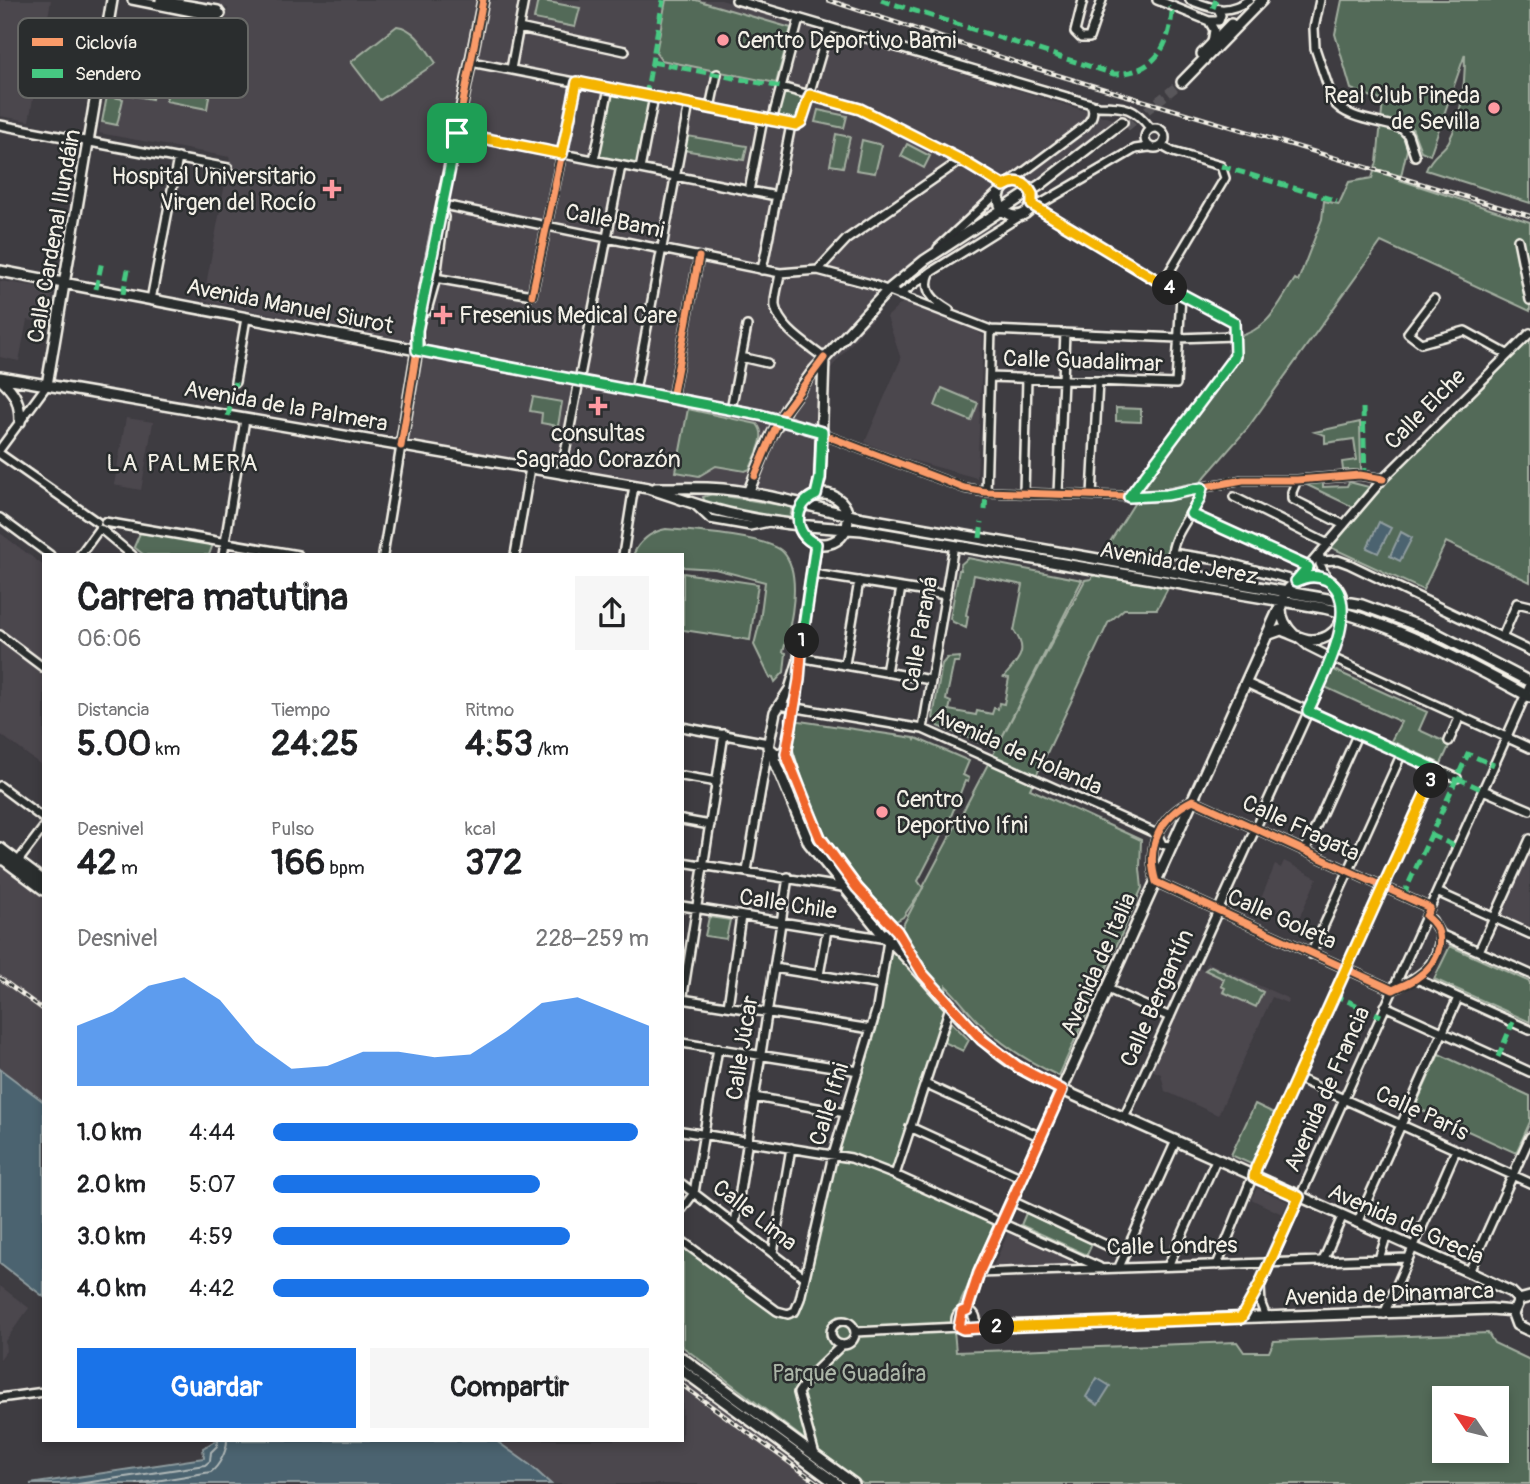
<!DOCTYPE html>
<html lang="es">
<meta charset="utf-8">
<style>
:root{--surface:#fff;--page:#f6f6f6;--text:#202124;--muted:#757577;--accent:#1a73e8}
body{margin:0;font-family:Pangolin,sans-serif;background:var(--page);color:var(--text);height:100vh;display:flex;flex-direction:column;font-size:26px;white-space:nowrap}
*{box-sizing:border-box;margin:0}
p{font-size:23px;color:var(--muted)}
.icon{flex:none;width:38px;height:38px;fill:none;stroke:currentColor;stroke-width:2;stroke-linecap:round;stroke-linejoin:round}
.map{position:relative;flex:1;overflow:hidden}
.sheet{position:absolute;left:42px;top:553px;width:642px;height:889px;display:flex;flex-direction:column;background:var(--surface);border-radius:0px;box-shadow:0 4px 10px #0003}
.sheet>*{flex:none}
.needle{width:46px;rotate:305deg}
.tools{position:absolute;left:1432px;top:1386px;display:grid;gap:14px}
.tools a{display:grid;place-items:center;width:77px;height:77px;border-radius:0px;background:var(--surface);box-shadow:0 4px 10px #0003;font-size:35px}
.pin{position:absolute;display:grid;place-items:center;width:60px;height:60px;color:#fff;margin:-30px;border-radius:14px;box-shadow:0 4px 10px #0006}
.km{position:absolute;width:35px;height:35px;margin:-18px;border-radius:50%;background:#222;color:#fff;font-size:19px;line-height:35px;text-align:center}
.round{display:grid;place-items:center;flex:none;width:74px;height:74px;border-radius:0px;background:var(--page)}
.head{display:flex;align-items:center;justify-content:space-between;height:119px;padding:0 35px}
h1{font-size:38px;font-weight:700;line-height:52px}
.stats{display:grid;grid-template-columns:repeat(3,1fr);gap:10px;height:119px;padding:7px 35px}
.stats div{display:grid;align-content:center}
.stats b{font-size:35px;font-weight:700}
.stats small{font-size:19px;font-weight:400}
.stats p{font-size:19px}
.chart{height:196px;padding:14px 35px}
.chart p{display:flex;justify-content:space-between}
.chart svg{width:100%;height:126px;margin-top:7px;fill:var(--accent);opacity:.7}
.action{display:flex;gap:14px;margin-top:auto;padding:14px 35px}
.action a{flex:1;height:80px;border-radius:0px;background:var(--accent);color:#fff;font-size:28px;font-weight:700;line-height:80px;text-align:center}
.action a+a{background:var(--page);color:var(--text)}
ul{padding:0 35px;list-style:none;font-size:23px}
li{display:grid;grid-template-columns:112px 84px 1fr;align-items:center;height:52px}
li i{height:18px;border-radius:9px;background:var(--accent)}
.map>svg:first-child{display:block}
.built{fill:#4c474e}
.green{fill:#526b58;stroke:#a3aea0;stroke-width:2;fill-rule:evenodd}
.water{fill:#4b636f;stroke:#8f9c9f;stroke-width:2}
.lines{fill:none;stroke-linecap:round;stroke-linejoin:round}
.shore{stroke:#b0b8b8;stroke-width:2}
.major-tunnel{stroke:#59575a;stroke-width:9;stroke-dasharray:9 4.5;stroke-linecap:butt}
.minor-casing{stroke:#f4f1e8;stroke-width:12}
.major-casing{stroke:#f4f1e8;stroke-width:14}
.minor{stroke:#2a2d2e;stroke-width:7}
.major{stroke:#2a2d2e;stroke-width:9}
.rail-casing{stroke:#f4f1e8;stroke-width:4.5}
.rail{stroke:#2a2d2e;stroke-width:2;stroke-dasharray:5;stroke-linecap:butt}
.quiet{stroke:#46c982;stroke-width:5;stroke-dasharray:10 5;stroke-linecap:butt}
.cycleway-casing{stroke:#2a2d2e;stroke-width:11}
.cycleway{stroke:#fa9b69;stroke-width:7}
.split-1-casing{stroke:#fff;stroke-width:14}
.split-2-casing{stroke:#fff;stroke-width:14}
.split-3-casing{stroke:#fff;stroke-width:14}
.split-4-casing{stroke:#fff;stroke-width:14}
.split-5-casing{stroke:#fff;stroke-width:14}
.split-1{stroke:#22a559;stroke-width:9}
.split-2{stroke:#f0652b;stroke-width:9}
.split-3{stroke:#f5b400;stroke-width:9}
.split-4{stroke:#22a559;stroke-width:9}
.split-5{stroke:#f5b400;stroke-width:9}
.poi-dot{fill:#ff9aa2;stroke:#2a2d2e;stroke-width:2.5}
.labels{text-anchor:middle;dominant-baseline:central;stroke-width:5;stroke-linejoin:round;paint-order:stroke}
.poi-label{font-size:23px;fill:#f4f1e8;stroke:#2a2d2e;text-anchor:start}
.street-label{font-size:23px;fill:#f4f1e8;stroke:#2a2d2e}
.park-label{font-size:23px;fill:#abb5a7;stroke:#2a2d2e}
.neighbourhood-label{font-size:24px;letter-spacing:2px;fill:#f4f1e8;stroke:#2a2d2e}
.key{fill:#2a2d2e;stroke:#676866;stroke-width:2}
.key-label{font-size:19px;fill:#f4f1e8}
</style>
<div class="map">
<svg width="1530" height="1484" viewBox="0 0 1530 1484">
<rect width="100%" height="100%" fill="#3e3c41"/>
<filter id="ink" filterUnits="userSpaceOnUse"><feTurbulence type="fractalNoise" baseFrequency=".0143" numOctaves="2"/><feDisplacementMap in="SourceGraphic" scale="14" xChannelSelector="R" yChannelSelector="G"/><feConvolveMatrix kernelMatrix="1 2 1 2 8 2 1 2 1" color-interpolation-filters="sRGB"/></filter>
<g filter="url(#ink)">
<path class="built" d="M0,0h51l-22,121 -29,-5z
M221,0h256l-66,341 -208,-40 27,-144 -131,-24 12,-63 101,18 16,-80 -8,-1z
M486,0h235l401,122 -234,178 -58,69 -20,147 -409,-70z
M0,281l53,8 -3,34 -23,-3 -8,41 -19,-4z
M903,302l72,28 8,6 -6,142 -84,-23 -28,-13 36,-83 -14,-42z
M126,418l27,4 -12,68 -27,-5z
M0,533l44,33v201l-44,-33z
M1530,852v75l-28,-12z
M1284,861l33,17 -18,40 -17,-8 -2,3 -4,-1 1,-4 -17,-7 15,-36 6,3z
M0,864l44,33v205l-44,-33z
M1207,962l82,37 -2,4 -15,-6 -54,118 -53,-24 -4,-17 -9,-4 46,-102 6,2z
M1257,1188l31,14 -6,12 -31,-15z
M1008,1233l60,27 5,4 -80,3z
M0,1286l29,22 -24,33 1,10 -6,8z
M683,1378l139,106h-275l-52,-44h187z"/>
<path class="green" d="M538,0l42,8 -5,19 -41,-8z
M666,0h30l95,28 -15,55 -115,-23 -5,-7z
M1342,0h188v203l-104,-33c6,-16 17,-18 23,-29 13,-25 16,-60 16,-87l-35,101 -9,-4 -9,-23 -12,52 130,42v89l-149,-69 -134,187 -44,50 -27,51 -24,55 16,3 -11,21h-33l-16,14 -78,166 111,51 -1,29 2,19 -83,188c-28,-13 -53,-28 -75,-49 -14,-12 -25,-29 -38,-41l1,25 -57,164 106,49 -43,95 3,33 281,-10 7,10h25l5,-11 214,-8 6,10 36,17v124h-667l-180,-137v-103l95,73c11,2 17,-1 23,-11l38,-157 38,-122 14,-73 10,-25 184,-349 6,-1 19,-30 -4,-1 38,-60 93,-131v-20c33,-8 41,-33 58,-58l3,2 24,-62 2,-18 15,3 10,-22 23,-4 5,-16 6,-61 -32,-12 -16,-55zM1444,1398h52v53h-52z
M397,26c18,2 29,23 39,37l-56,37 -29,-38z
M123,77l32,6 -3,16 -32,-6z
M170,83l40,8 -3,18 -41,-8z
M783,92l21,5 -7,24 -20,-5z
M609,94l42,8 -13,65 -43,-8z
M107,96l16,3 -6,26 -15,-3z
M818,110l29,6 -3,12 -29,-6z
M836,134l14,3 -7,30 -13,-2z
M687,136l60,10 -3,14 -61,-10z
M862,140l20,5 -7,28 -19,-3z
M907,144l23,12 -6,12 -23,-12z
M1530,339v243l-84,-40 -23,48 -93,-43 65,-77z
M942,388l36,15 -7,18 -36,-15z
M533,397l29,5 -4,24 -17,-3 1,-10 -12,-2z
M1116,408l25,1v13l-25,-1z
M688,409l69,15c11,12 -2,31 -7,45l-5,2 -29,-5 -17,10 -23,-4z
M1360,422l1,48h-18l-1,-8 15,-2 -3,-21 -29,4v-8l-10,-3z
M1323,482v5l24,-1 2,-4 20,5 -16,20 -48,-23z
M712,494l80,13 -2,12 -51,-8 -34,-9 -2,-5z
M666,529c24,2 101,7 117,23 20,21 8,74 0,100l3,1 -2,19 -9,10 -2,-5 -3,1 -16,-33 6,-24 5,-39 -50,-13 -32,-2 -1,-12h-49c7,-15 17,-23 33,-26z
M140,533l73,11 -4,11h-65l-10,-8z
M968,558l114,22 -86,169 -58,-23 -5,-8 9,-54 5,-6 13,-1 -1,5h-5l-8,38 5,2 -2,8 27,5 1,-4 15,3 2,-6 4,1 1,-6 5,1 5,-26 -5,-1c13,-16 26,-25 10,-46l9,-46 -49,-10 -8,40 2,1 -2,12 -13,-6 -3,-4 9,-48h2l-1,-5z
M683,573l75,11 -8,56 -67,-10z
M1332,669l95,43 -8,18 31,14 -9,20 -50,-23 10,-19 -76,-35z
M793,720l121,18 1,2 1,-2 53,23 -6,14 6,3 -1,4 -3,-1 -16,40 -31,60 5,7 -20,29 -7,4 -15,-12 -23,-24 -37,-50 -32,-82z
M709,917l21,3 -4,19 -21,-3z
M1450,946l80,36v40l-96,-43z
M1211,966l52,26 -7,15 -33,-15 2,-4 -4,-2 3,-7 -19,-9z
M951,1022l18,18 -6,11 -19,-9z
M1439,1054l91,42v26l-14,31 -101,-46z
M1255,1104l21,10 -23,51 -22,-10z
M1026,1213l66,31 -5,11 -66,-30z"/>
<path class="water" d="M1379,522l12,6 -13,25 -11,-5z
M1401,532l11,6 -12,23 -10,-5z
M0,1069l44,33v195l-44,-34z
M1097,1378l13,8 -12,19 -12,-8z
M217,1440h278l35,25 21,19h-521l174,-26 -1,-10z"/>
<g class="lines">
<path class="shore" d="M78,1484l127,-19 5,-4 1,-9 6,-6 1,-6
M137,1484l74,-12c8,-6 16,-21 16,-32"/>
<path class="major-tunnel" d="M1126,127l56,-45"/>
<g class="minor-casing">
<path id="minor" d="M132,0l85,17 4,-3 -3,-4 -58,-10
M736,0l362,106c27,0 36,1 53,23
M1083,0l-8,32 6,6h8l13,-38
M1157,0l52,21 5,9 -2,13
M1190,0c24,9 36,15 59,0
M1320,0l-6,28 1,20 18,53c13,19 49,20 69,28l6,6 7,21
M1209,21h10l2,-6 -3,-6
M519,28l106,23
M471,62l325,63 5,-3 28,-95
M511,69l13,-69
M781,87l79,22 101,51 44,26
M710,108l7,-34
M772,121l27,-102
M0,125l228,43
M1145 138a10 10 0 1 1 20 0a10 10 0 1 1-20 0Z
M457,133l319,63
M1162,146l11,6 48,14 4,12 -63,106
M594,160l15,-72
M640,169l14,-72
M749,191l14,-72
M443,205l337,68 38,-3 53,14 120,46 187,8 56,-2
M1032,205l130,79 72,38 1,34 -106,141
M1025,213l110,-64 14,-2
M1518,240l12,60
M938,248l67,-62 80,-60c7,-7 10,-13 6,-22
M762,270l29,-145
M818,270l29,-31 114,-79
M780,273c-1,10 -6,23 -5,33 4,22 33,39 49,52
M930,273c-8,18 4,28 19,37
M435,278l97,17 45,-213
M899,295l32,-23 91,-57
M1434,299l-26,34 13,10 44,-12 42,23
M151,300l27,-142
M417,350l368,70 179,68 22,4 163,5 94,-17h54l63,-5 23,4
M741,357l26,6
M990,377l186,7 5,-89
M235,382l11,-64
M635,391l54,-287
M672,398l27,-141
M731,409l16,-83
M0,449l47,-64
M0,454l97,68
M561,473l60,-307
M1297,480l-5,12v7l52,26
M1202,488c-6,24 -27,41 -30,65l46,7 78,21 87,-102 147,-146
M986,492l5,-162
M1024,492l3,-114
M1058,494l7,-161
M1092,495l6,-114
M1234,497l94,47
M693,503l17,16 40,7 19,-4
M1190,514l118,53
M0,518l50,37
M105,522l193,33
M102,530l30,25
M80,555l19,-26
M223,555l22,-136
M383,555l18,-109
M515,555l15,-87
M623,555l11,-69
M1320,557v7l8,17
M1320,561l18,-1 11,4 181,87
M813,574l133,21
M0,635l44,33
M1502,638l15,-35 13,3
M1300,639l8,7 24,12 198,90
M799,657l132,23
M845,664l14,-83
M886,672l15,-84
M1246,683l211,95
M779,705l144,24 234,105 5,10 10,3
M682,727l86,16
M923,729l31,-184
M1449,741l11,-25
M682,776l35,6
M0,786l44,33
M1483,790l47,20
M682,820l28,5
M1305,851l53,-118
M682,862l160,25
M16,864l28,-37
M747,871l21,-122
M1437,892l93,42
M682,906l205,33
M1426,916l6,4 8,14c-1,32 -21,43 -47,56l-237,-108c-11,-35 4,-66 37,-82l237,108
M1440,934l90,40
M1479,951l51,-112
M1311,954l91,-201
M774,968l107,17
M819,975l8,-45
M1417,979l113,51
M1108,989l62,28
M682,999l189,30
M682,1001l42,-267
M728,1006l13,-90
M1385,1006l145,66
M682,1043l177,28
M1297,1078l233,105
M925,1084l116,53
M754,1097l92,16
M1124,1118l206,-454 9,-38
M910,1127l112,51
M682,1131l169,27 44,17 204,92
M895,1175l55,-168
M682,1184l122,93
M1012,1201l113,53
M682,1209l12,-16 24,-145
M1357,1223l101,-225
M735,1224l53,-347
M682,1241l95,70 11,3 7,-3 5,-12 33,-144 44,-147 11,-67
M773,1253l18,-105
M1379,1259l7,-22
M1323,1261l19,-44
M1217,1265l39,-97 180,-399
M1168,1266l48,-106
M1119,1267l57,-126
M1469,1272l61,-135
M979,1273l429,-15
M1260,1286l1,18 5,13
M1384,1314l72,-164
M1241,1318l19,-32 270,-601
M831 1333a12 12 0 1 1 24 0a12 12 0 1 1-24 0Z
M855,1332l104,-5
M0,1398l44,-6
M815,1455l-17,-62 10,-15 34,-33"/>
</g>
<g class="major-casing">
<path id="major" d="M1202,54l29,-30
M1182,82l80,-82
M999 199a17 17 0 1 1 34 0a17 17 0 1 1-34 0Z
M0,271l417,79
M426,310l9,-32 8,-61
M417,350v-21l66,-329
M0,377l648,111c22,7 45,16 68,22 47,13 98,17 146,20l462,78c74,17 139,53 206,89
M0,379c15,13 20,23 20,43
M47,385l65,-385
M401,446l17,-102
M656,488c22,0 45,-1 67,1 47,5 93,19 140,29l499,87 68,25 100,52
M748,493l22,-55 17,-31 27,-37 73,-79 38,-31 115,-75 82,-63
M798 519a25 25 0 1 1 50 0a25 25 0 1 1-50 0Z
M816,495l4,-17 4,-120
M1267,635l14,-5c10,3 20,10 31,10 24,0 39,-25 28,-47 -20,-41 -87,2 -46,42
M799,660l-9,29 -15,23 -7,35 8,7 6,-1 4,-4 11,-56 2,-36 17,-113
M786,749l17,52 17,37 37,50 38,42
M771,752l38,91 78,97 8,2 4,-7 -4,-5h-5l-4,7
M0,848l44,33
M0,857l44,33
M891,942c38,37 69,82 111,114 20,15 44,26 67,37l400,179 42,20 8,8
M1530,1297l-11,3 -6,14 4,11 13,6
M967,1310l12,-37 302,-669
M957 1320a9 9 0 1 1 18 0a9 9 0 1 1-18 0Z
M972,1327l519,-18 22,2
M682,1358l172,126
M682,1370l155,114"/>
</g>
<use href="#minor" class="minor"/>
<use href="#major" class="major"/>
<g class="rail-casing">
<path id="rail" d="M828,0l206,68 496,148
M0,978l44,32
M682,1385l137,99"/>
</g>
<use href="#rail" class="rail"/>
<path class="quiet" d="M881,0l233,74c38,-1 55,-24 58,-62l-4,-5
M1213,8l3,-8
M652,62l129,25
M646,96l17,-96
M1221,166l116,35
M96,289l6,-28
M123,294l6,-29
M1363,408l2,68
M228,416l7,-34
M985,510l1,-18
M980,538l2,-16
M1457,778l26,12
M1431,835l26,12
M1403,896l65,-142 26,11
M1334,995l47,21
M1498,1057l15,-35"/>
<g class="cycleway-casing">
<path id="cycleway" d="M457,133l26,-133
M532,295l45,-213
M417,350l368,70 179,68 22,4 163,5 94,-17h54l63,-5 23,4
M672,398l27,-141
M401,446l16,-96v-21l19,-100 7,-24
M755,476l24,-57 45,-61
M1193,800l237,108 -4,8c24,17 13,47 -8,61 -7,6 -17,9 -25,13l-237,-108c-11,-35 4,-66 37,-82z"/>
</g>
<use href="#cycleway" class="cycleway"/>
</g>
</g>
<g class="lines" filter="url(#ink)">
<g class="split-1-casing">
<path id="split-1" d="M457,133l-40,197v20l343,65 62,17 -2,46 -4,17c-23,9 -24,39 0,49l-14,97"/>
</g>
<g class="split-2-casing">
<path id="split-2" d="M802,641l-3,39 -13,74 34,84 37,50 40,43 26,43 59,66 36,27 44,23 -83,183 -12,37 -5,2 -3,15 4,2 34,-2"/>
</g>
<g class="split-3-casing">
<path id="split-3" d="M997,1327l244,-9 18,-32 40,-89 -45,-20 2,-9 175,-387"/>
</g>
<g class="split-4-casing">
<path id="split-4" d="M1170,288l64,34 1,34 -106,141 38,-2 35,-7 -3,12 -8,14 117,53 -12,14c10,-5 21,-6 31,-1 38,22 -6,102 -19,131l128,58 -5,12"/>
</g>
<g class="split-5-casing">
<path id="split-5" d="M457,133l105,21 15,-72 219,43 5,-3 9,-27 50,14 101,51 43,26c12,-7 22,-4 28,8v11l138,83"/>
</g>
<use href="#split-1" class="split-1"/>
<use href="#split-2" class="split-2"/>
<use href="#split-3" class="split-3"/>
<use href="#split-4" class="split-4"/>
<use href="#split-5" class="split-5"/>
</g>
<g class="poi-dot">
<circle cx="723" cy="40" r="7"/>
<circle cx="1494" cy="108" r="7"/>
<path d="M328.5 178.5h7v7h7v7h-7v7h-7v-7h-7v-7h7z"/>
<path d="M439.5 304.5h7v7h7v7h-7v7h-7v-7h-7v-7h7z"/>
<path d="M594.5 395.5h7v7h7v7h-7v7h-7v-7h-7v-7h7z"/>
<circle cx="882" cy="812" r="7"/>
</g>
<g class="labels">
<g class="poi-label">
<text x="737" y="40">Centro Deportivo Bami</text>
<text x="1480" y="95" text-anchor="end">Real Club Pineda<tspan x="1480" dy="26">de Sevilla</tspan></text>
<text x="316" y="176" text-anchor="end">Hospital Universitario<tspan x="316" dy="26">Virgen del Rocío</tspan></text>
<text x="459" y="315">Fresenius Medical Care</text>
<text x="598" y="433" text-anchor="middle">consultas<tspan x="598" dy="26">Sagrado Corazón</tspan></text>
<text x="896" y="799">Centro<tspan x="896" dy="26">Deportivo Ifni</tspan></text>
</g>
<g class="street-label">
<text transform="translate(615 221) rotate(11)">Calle Bami</text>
<text transform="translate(54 236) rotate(-80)">Calle Cardenal Ilundáin</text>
<text transform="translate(290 306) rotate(11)">Avenida Manuel Siurot</text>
<text transform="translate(1083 361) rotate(2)">Calle Guadalimar</text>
<text transform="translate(286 406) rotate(10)">Avenida de la Palmera</text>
<text transform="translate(1425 409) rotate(-45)">Calle Elche</text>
<text transform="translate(1179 563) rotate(10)">Avenida de Jerez</text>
<text transform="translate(920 634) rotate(-80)">Calle Paraná</text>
<text transform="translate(1017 751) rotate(24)">Avenida de Holanda</text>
<text transform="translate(1301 828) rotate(25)">Calle Fragata</text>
<text transform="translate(788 904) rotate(9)">Calle Chile</text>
<text transform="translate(1282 919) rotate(24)">Calle Goleta</text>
<text transform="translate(1098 964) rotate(-66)">Avenida de Italia</text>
<text transform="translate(1157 998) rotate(-66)">Calle Bergantín</text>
<text transform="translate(742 1048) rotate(-81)">Calle Júcar</text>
<text transform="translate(1327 1089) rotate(-66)">Avenida de Francia</text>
<text transform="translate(829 1104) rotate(-73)">Calle Ifni</text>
<text transform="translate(1422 1113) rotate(25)">Calle París</text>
<text transform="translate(755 1215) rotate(38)">Calle Lima</text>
<text transform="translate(1406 1224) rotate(24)">Avenida de Grecia</text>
<text transform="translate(1172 1246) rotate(-1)">Calle Londres</text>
<text transform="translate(1389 1294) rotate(-2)">Avenida de Dinamarca</text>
</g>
<g class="park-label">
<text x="849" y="1373">Parque Guadaíra</text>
</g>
<g class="neighbourhood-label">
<text x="183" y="463">LA PALMERA</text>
</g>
</g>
<rect x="18" y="18" width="230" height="80" rx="10" class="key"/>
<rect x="32" y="38" width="31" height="8" fill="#fa9b69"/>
<rect x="32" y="69" width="31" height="9" fill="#46c982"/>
<g class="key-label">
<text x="75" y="49">Ciclovía</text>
<text x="75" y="80">Sendero</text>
</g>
</svg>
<div class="tools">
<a><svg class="needle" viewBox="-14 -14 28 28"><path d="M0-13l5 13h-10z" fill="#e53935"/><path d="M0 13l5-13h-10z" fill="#757577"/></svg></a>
</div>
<div class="pin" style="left:457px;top:133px;background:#1e9e55"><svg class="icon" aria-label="arrive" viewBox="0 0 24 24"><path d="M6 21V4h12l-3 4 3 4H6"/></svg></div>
<b class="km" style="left:802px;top:641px">1</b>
<b class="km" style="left:997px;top:1327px">2</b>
<b class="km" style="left:1431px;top:781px">3</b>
<b class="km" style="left:1170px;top:288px">4</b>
<section class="sheet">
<div class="head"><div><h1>Carrera matutina</h1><p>06:06</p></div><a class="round"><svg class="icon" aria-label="share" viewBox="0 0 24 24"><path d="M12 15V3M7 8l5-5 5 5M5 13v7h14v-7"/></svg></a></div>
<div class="stats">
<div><p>Distancia</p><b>5.00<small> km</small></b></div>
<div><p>Tiempo</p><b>24:25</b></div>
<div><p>Ritmo</p><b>4:53<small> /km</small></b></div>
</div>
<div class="stats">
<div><p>Desnivel</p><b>42<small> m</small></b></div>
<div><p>Pulso</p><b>166<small> bpm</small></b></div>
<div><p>kcal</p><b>372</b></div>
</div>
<div class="chart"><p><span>Desnivel</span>228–259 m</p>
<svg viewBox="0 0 160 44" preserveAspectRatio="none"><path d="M0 44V23L10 18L20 9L30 6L40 14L50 29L60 38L70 37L80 32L90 32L100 34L110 33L120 25L130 15L140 13L150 18L160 23V44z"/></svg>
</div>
<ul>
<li><b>1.0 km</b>4:44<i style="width:97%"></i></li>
<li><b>2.0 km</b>5:07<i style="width:71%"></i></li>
<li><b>3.0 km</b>4:59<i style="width:79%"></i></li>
<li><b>4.0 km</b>4:42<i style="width:100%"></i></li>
</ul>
<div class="action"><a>Guardar</a><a>Compartir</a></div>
</section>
</div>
